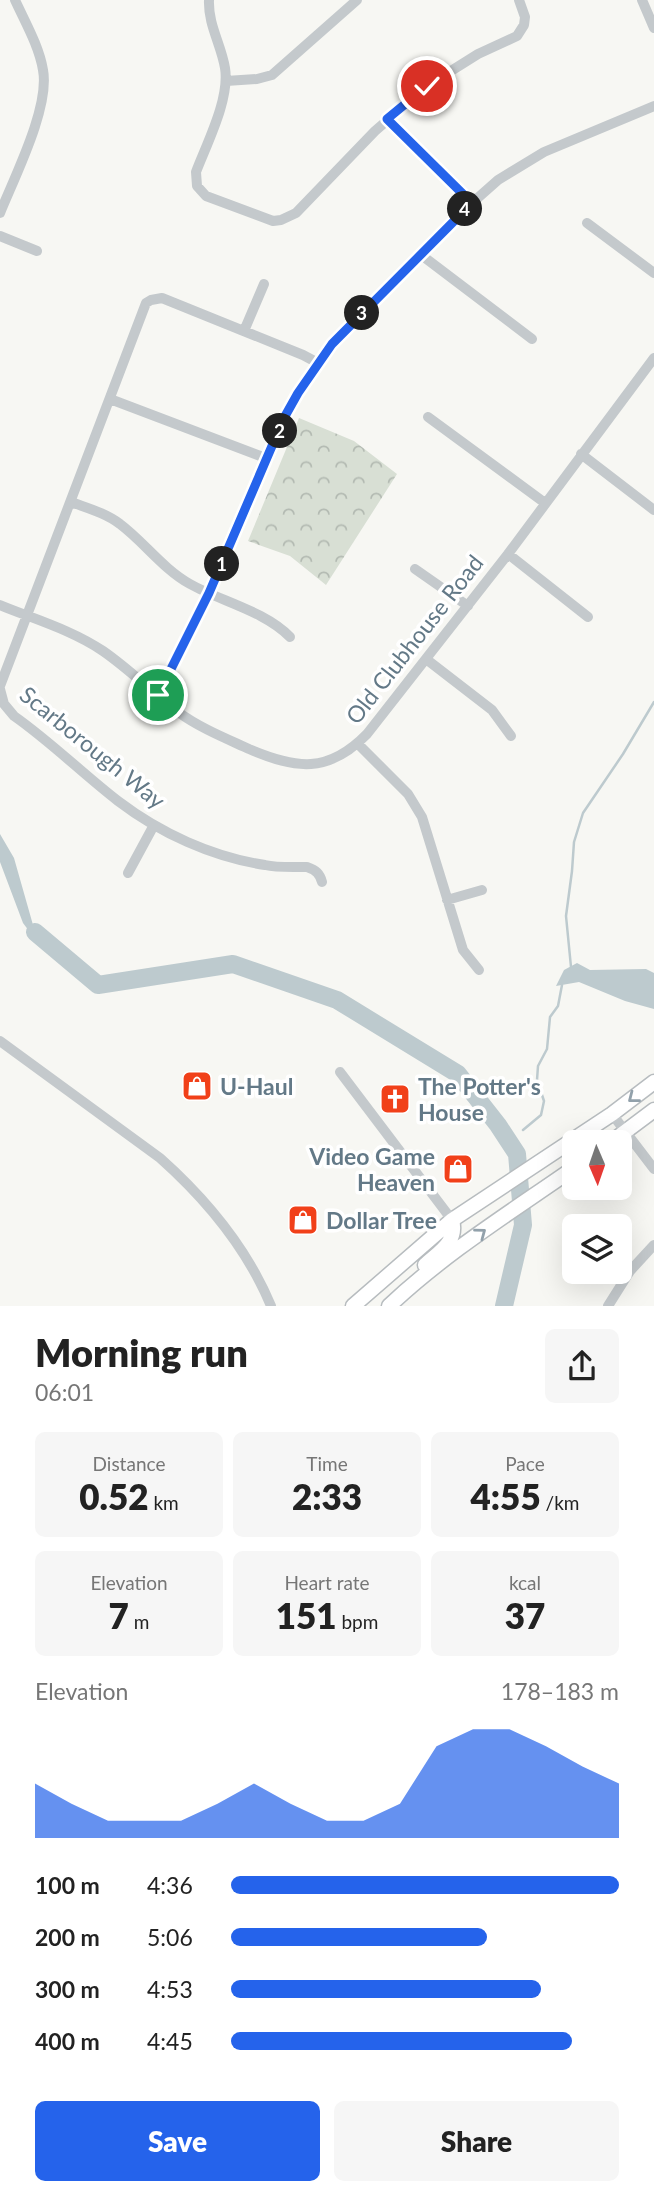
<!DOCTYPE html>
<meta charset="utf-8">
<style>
:root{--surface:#fff;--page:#f6f6f6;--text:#222;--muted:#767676;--accent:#2563eb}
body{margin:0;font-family:Lato,sans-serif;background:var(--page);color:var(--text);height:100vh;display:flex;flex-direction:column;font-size:26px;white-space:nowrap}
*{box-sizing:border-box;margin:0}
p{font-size:23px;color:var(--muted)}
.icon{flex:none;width:38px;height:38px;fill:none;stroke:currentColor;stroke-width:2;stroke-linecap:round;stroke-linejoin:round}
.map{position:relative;height:1306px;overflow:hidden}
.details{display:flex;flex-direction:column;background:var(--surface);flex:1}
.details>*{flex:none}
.needle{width:46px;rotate:178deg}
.fabs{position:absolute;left:562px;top:1130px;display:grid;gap:14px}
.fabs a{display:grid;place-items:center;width:70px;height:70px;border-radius:10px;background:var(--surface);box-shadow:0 7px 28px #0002;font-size:35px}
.pin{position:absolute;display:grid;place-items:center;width:60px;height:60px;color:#fff;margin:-30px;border:4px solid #fff;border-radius:50%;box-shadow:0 2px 7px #0007}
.km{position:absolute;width:35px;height:35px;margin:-18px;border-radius:50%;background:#222;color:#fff;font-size:19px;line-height:35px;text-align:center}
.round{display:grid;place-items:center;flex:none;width:74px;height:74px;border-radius:10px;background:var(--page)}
.headline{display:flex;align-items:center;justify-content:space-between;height:119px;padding:0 35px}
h1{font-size:38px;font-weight:800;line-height:52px}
.metrics{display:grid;grid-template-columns:repeat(3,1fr);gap:10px;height:119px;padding:7px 35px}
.metrics div{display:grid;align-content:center;border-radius:10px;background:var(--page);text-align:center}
.metrics b{font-size:35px;font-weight:800}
.metrics small{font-size:19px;font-weight:400}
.metrics p{font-size:19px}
.chart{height:196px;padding:14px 35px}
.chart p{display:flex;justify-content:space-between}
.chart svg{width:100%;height:126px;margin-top:7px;fill:var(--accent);opacity:.7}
.action{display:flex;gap:14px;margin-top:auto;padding:14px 35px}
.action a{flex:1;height:80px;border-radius:10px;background:var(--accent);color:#fff;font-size:28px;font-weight:800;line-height:80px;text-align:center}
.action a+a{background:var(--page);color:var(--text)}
ul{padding:0 35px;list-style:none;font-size:23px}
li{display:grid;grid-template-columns:112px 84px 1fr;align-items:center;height:52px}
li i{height:18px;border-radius:9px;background:var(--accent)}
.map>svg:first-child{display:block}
.park{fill:url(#park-crowns)}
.water{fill:#bdcace}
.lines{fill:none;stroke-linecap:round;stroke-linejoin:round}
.stream{stroke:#bdcace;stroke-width:2.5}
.river{stroke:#bdcace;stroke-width:18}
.major-casing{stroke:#b7bcbf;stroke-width:17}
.minor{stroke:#c4c9cc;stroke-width:10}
.major{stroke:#fff;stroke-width:14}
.oneway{stroke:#92a1ab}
.route-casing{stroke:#fff;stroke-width:14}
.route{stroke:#2563eb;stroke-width:9}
.labels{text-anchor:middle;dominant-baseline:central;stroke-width:7;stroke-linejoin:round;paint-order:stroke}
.street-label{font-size:23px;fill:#637987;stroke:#fff}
.poi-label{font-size:23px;font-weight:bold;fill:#637987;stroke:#fff;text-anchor:start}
</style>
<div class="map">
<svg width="654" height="1306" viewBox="0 0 654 1306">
<defs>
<pattern id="park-crowns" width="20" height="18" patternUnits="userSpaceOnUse" patternTransform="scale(1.75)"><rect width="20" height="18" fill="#d8dfd4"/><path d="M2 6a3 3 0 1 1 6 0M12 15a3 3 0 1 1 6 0" fill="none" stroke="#b3bab2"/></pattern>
</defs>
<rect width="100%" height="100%" fill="#f7f7f3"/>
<path class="park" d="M299,418l55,23 43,33 -71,111 -36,-29 -42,-15z"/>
<path class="water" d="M0,834l14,24 21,74 -6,-1 -6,-8 -23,-61z
M577,963l13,7 56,-1 8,4v36l-29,-8 -46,-19 -23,4 8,-16z"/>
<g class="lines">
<path class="stream" d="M571,967l-5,-51 6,-45 2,-29 9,-29 40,-59 31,-52
M523,1130l18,-15 3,-14 -7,-21 1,-14 9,-17 3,-32 8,-11 4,-21"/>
<path class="river" d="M35,932l63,53 135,-21 104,36 121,74 40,51 19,29 6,71 -19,81"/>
<g class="major-casing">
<path id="major" d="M610,1143l44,-33
M425,1265c14,-13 33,-23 27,-45
M353,1306l99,-86 160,-106 42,-32
M389,1306c56,-53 122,-94 185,-138"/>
</g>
<path class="minor" d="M209,0c-1,25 12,44 16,68 5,31 -18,75 -29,104l1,14 9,10 67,25 8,-1 15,-7 79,-82 52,-45 51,-32 39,-18 7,-11 1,-8 -6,-17
M642,0l12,28
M226,81l31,-2 15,-4 85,-75
M387,119l85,84
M0,213c15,-37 50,-106 43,-143 -4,-24 -18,-48 -28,-70
M587,223l67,50
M0,236l37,15
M420,254l112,85
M244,331l20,-47
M110,399l158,60
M428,417l117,86
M581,454l73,56
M71,502c16,6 35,11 49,22 24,18 43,45 70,60 30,17 75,27 100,53
M508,554l80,63
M415,569l53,37
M0,605c34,14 72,25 103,46 26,18 49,41 75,61 22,16 47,26 71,37 47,20 79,25 118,-15l141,-180 146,-196
M426,659l66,51 19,26
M0,686l146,-383 5,-3 11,-2 141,57 15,8
M0,689l4,15 10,12c37,26 69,58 104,85 42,32 94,56 147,64 13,3 28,2 42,2 9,3 13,7 15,15
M158,695l51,-102 81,-188 42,-61 140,-141 26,-23 46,-28 110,-46
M358,744l50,50 14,23 41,133 16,20
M128,873l26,-48
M447,900l35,-10
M0,1041l160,117c46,41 87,90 111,148
M340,1072l112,148
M612,1114l42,55
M608,1306l22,-35 24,-26"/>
<use href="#major" class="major"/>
</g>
<defs><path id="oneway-chevron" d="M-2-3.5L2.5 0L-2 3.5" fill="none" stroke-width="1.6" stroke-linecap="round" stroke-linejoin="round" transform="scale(1.75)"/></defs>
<g class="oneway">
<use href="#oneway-chevron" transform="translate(633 1098) rotate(142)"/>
<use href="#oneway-chevron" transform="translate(481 1233) rotate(-37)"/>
</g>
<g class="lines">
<g class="route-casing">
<path id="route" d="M158,695l51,-102 75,-175 14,-25 34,-49 140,-141 -85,-84 40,-33"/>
</g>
<use href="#route" class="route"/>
</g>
<defs>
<g id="shop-square" transform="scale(1.575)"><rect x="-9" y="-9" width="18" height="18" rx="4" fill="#f14019" stroke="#fff"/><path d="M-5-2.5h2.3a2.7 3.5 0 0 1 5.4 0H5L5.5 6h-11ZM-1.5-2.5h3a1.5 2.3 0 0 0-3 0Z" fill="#fff"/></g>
<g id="church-square" transform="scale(1.575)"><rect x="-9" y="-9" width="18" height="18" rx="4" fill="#f14019" stroke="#fff"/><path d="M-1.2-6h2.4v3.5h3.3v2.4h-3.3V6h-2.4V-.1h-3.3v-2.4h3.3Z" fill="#fff"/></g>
</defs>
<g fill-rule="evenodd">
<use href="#shop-square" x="197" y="1086"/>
<use href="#church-square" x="395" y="1099"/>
<use href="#shop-square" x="458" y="1169"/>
<use href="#shop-square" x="303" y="1220"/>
</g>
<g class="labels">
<g class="street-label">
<text transform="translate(414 639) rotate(-52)">Old Clubhouse Road</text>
<text transform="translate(93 747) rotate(39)">Scarborough Way</text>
</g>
<g class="poi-label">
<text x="220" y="1086">U-Haul</text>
<text x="418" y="1086">The Potter's<tspan x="418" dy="26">House</tspan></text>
<text x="435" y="1156" text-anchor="end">Video Game<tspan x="435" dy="26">Heaven</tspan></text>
<text x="326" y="1220">Dollar Tree</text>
</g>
</g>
</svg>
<div class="fabs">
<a><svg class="needle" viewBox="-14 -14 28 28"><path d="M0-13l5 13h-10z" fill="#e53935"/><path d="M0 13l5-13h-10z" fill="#767676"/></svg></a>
<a><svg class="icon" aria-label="layers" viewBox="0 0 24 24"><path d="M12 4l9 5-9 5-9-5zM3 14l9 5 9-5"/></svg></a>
</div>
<div class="pin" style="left:158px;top:695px;background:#1e9e55"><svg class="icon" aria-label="arrive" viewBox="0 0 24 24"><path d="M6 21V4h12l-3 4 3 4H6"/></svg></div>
<div class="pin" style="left:427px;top:86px;background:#d93025"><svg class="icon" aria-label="check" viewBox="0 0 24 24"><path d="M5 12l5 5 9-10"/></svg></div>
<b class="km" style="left:222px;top:564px">1</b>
<b class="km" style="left:280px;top:431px">2</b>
<b class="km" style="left:362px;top:313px">3</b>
<b class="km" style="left:465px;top:209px">4</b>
</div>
<section class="details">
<div class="headline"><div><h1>Morning run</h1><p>06:01</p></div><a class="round"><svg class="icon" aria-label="share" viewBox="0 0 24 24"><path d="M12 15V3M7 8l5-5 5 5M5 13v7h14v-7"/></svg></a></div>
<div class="metrics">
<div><p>Distance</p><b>0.52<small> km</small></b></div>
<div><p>Time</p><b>2:33</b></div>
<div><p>Pace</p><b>4:55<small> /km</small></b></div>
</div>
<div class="metrics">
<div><p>Elevation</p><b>7<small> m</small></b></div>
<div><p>Heart rate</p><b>151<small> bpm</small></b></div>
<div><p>kcal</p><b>37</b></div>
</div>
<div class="chart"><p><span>Elevation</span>178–183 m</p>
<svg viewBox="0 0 160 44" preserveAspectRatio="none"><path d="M0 44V25L10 32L20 38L30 38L40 38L50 32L60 25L70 32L80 38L90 38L100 32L110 12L120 6L130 6L140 12L150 19L160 25V44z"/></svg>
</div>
<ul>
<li><b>100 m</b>4:36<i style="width:100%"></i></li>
<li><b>200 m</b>5:06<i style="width:66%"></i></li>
<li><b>300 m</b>4:53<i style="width:80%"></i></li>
<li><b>400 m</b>4:45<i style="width:88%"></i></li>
</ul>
<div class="action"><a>Save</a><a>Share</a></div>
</section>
